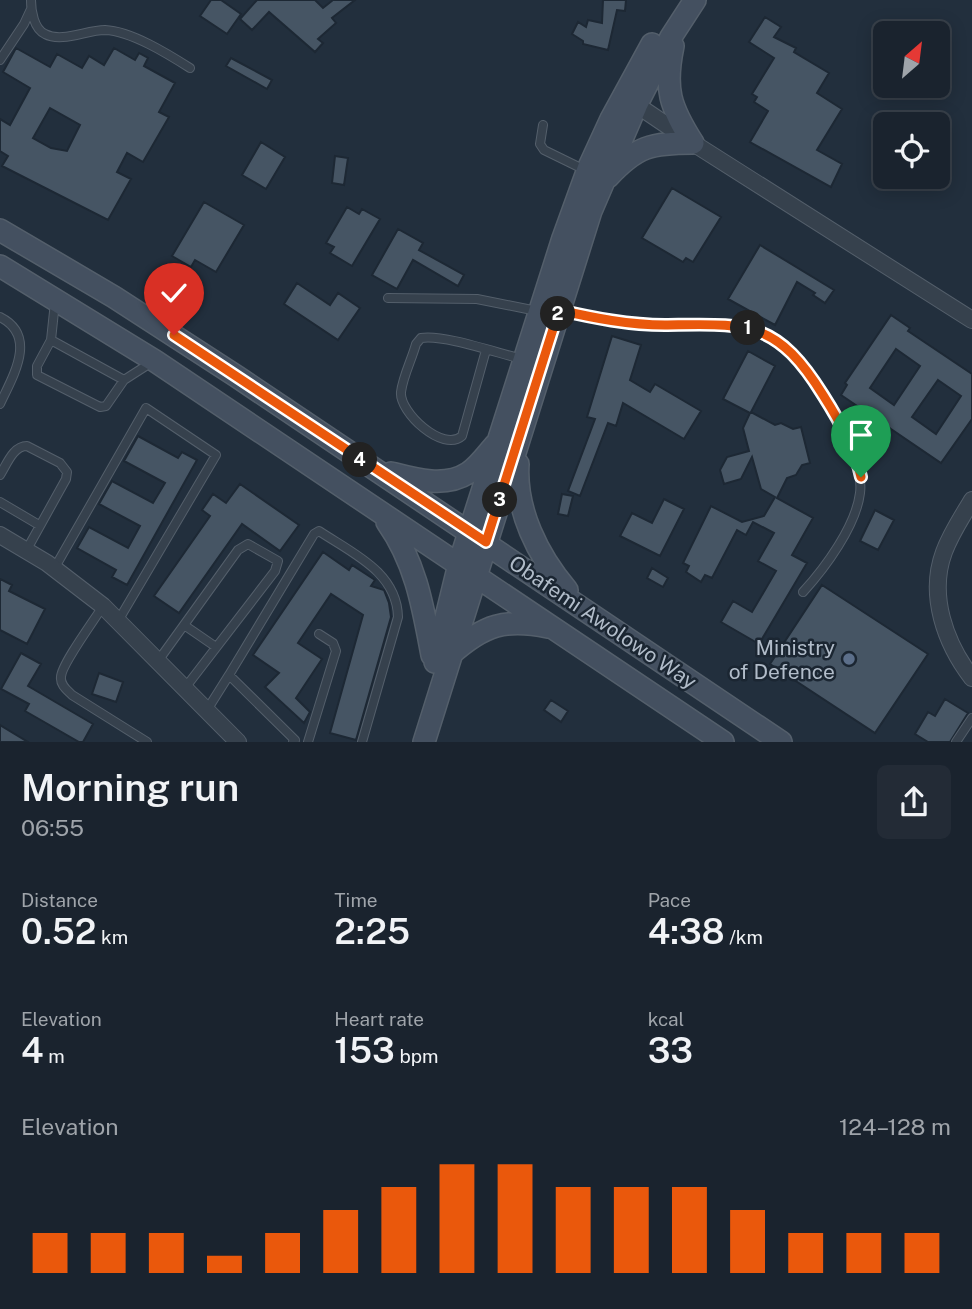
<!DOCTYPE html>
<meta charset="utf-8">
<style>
:root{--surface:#1a232e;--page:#232b36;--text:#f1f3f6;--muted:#9fa4aa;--line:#38404a;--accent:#ea580c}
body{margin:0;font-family:"Public Sans",sans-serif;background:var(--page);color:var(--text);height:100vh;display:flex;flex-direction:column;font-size:26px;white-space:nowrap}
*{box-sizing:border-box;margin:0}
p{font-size:23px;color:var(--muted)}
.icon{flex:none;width:38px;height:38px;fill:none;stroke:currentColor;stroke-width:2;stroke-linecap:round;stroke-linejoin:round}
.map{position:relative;height:742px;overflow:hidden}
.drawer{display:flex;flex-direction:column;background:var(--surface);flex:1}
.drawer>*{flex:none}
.needle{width:46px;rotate:28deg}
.fabs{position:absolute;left:873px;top:21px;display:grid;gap:14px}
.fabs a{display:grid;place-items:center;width:77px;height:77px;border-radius:10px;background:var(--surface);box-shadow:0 4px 18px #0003,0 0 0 2px var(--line);font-size:35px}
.pin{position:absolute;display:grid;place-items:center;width:60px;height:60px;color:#fff;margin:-72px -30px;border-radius:50% 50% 50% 0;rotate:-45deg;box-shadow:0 0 7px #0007}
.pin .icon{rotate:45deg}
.km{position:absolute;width:35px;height:35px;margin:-18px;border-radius:50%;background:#222;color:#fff;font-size:19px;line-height:35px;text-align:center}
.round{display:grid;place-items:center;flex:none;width:74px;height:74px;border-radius:10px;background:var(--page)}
.overview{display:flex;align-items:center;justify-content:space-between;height:119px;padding:0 21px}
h1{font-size:38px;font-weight:600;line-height:52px}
.figures{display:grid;grid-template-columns:repeat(3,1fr);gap:10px;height:119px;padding:7px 21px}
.figures div{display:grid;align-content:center}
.figures b{font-size:35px;font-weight:600}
.figures small{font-size:19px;font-weight:400}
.figures p{font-size:19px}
.chart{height:196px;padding:14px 21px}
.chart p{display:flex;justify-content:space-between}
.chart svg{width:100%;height:126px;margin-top:7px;stroke:var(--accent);stroke-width:6}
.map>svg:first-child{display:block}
.building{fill:#465564;stroke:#1d2834;stroke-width:2;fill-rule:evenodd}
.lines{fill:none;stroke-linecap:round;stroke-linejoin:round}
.lane-casing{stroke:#545f6b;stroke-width:10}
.street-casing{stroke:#545f6b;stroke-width:18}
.secondary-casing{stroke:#545f6b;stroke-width:24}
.lane{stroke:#36414d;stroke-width:8}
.street{stroke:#36414d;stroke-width:16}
.secondary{stroke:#445060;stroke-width:21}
.route-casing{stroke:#fff;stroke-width:14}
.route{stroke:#ea580c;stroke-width:9}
.service-dot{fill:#5c6f8a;stroke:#1b2632;stroke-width:2.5}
.labels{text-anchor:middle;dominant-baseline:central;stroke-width:5;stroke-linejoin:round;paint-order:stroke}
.street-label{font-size:21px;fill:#b1bcc9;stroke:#1b2632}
.poi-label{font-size:21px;fill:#b1bcc9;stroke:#1b2632;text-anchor:end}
</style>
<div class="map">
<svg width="972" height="742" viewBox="0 0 972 742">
<rect width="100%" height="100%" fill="#222f3d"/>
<path class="building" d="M211,0h10l20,14 -14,20 -27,-18z
M257,0h58l8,8 10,-8h22l-23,18 4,5 -18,16 5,4 -8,9 -46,-40 -17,18 -12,-11z
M603,0h23l-1,11 -8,-1 -9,40 -25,-6v-3l-11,-7 6,-12 8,5 2,-7 14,3z
M765,17l16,10 -7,10 22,11 -2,4 35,21 -12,20 25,16 -25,41 25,14 -11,23 -81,-45 18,-31 -14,-9 3,-5 -5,-3 22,-36 -25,-16z
M16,48l34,19 7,-13 25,14 7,-12 15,9 10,-17 21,12 4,-7 9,5 -4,8 31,17 -16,29 10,5 -26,45 -16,-9 -10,19 14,7 -23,41 -106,-54 6,-10 -8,-5v-32l10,6 20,-37 -27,-16zM50,108l30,17 -13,26 -16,-3 -18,-10z
M231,58l41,22 -5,9 -41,-23z
M261,142l24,15 -19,32 -24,-14z
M335,156l13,2 -4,27 -12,-2z
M672,188l49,29 -28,45 -7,-4 -3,4 -41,-24z
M204,202l40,23 -28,47 -21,-12 -4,7 -19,-11z
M347,207l12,7 3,-5 18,10 -28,47 -22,-13 4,-6 -8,-4z
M398,229l25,14 -4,7 45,25 -6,11 -45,-26 -16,29 -25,-14z
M760,245l74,45 -9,13 -12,-8 2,-2 -18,-11 -22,43 -47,-26z
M297,283l33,22 8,-12 22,15 -22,32 -54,-36z
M891,315l19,13 -2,3 64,43v45l-31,44 -100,-68 6,-10 -2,-2zM896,349l24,17 -26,39 -24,-17zM938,380l23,16 -25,38 -24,-17z
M612,336l29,9 -11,35 20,12 5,-8 46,27 -17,28 -61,-36 -7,23 -8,-3 -28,73 -12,-5 27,-72 -8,-2z
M748,351l27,15 -24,46 24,13 6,-2 12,6 8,-2 9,36 -8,2 -6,10 -9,3 -10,20 36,20 -21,37 15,8 -48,81 -38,-22 12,-21 19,11 24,-41 -18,-10 16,-28 -21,-11 -7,13 -9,-5 -25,48 -7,-3 -4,7 -15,-10 3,-6 -6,-3 28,-57 31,16 22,-6 11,-19 -14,-8 -9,-32 -11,22 -17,5 -4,-14 7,-13 22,-6 -6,-23 7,-15 -27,-14z
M138,436l40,22 4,-6 15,8 -70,125 -15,-8 4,-7 -39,-22 12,-21 39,21 12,-22 -41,-22 13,-23 41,22 12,-20 -41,-22z
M240,484l59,41 -19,26 -38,-27 -63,89 -25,-17 56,-80 -8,-6 11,-16 13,9z
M562,494l11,2 -5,20 -10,-2z
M664,499l20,10 -24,47 -40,-20 12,-23 20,10z
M875,510l19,10 -16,30 -18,-9z
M323,552l26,18 3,-5 23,15 -4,6 13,4 5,13 2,14 -35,123 -26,-7 33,-118 -32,-21 -33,49 24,16 -26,39 14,14 -6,11 -39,-36 14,-14 -26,-18z
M652,568l16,10 -5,9 -16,-9z
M0,579l12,6 -3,6 36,18 -18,35 -27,-14z
M822,585l106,69 -53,79 -105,-69z
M21,653l20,11 -13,22 65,38 -10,18h-4l-54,-31 4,-7 -28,-15z
M99,673l24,9 -7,20 -24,-8z
M945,699l23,14 -18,29h-22l-13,-8 13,-22 7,4z
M551,700l17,11 -7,11 -17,-12z
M0,725l28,17h-28z"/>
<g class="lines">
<g class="lane-casing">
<path id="lane" d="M31,0c0,11 3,29 14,34 17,9 41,-4 60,-4 26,1 63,24 85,38
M0,60l24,-36 7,-15
M543,125l-3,19 4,6 43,21
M388,298l89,1 60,12
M55,302l-4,38 73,40 28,-18
M562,311c33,7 66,13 100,14 32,1 68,-6 100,7 40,16 104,117 98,161 -4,33 -35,75 -57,99
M0,317c38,19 13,59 0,87
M51,340l-14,26v9l63,32 6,-1 18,-26
M486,350l-24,86c-19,17 -63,-24 -61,-44 2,-16 11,-33 15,-48l5,-6c22,-4 76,15 101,21
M0,475c7,-11 13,-29 27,-29l33,17 7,9 -1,7 -40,72
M0,502l39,23
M54,569l92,-161 70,47 -98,166
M103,606c-8,13 -42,59 -42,71 -1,8 6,13 11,18l75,47
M184,625l32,22
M158,661l80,-111 10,-6 30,17 -3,10 -90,117
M229,675l85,-141 5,-3c33,22 78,41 79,86l-36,125
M207,710l22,-35 66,65 -2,2
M308,742l28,-91 -3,-8 -14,-9
M956,742l16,-24"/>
</g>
<g class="street-casing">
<path id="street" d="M628,99l65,44 279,177
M972,500c-10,17 -21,33 -28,52 -16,43 1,91 28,126
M0,535l47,28 56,43 135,136"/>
</g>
<g class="secondary-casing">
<path id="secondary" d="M673,46c-9,43 -3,61 20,97
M608,177c29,-31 43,-34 85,-34
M0,230l114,67 122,79 545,366
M0,266l155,95 568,381
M518,464c-3,46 20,92 49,126
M391,473c23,6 54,15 77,0 10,-6 19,-19 27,-28
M387,522c29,41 36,85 45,133
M451,654c33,-29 54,-36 97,-27
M435,662l24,-98 104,-326 25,-69 23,-50 41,-75
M424,742l167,-531 46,-107 34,-67 24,-37"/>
</g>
<use href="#lane" class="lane"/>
<use href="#street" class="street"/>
<use href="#secondary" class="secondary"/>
</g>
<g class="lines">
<g class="route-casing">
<path id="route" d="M174,335l312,207 73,-232c35,8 70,15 106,15 82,-1 111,-6 158,70 16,25 32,53 38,82"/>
</g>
<use href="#route" class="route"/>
</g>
<circle class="service-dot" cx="849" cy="659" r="7"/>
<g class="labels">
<g class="street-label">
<text transform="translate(603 622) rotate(34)">Obafemi Awolowo Way</text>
</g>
<g class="poi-label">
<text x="835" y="647">Ministry<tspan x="835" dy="24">of Defence</tspan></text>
</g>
</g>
</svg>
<div class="fabs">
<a><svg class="needle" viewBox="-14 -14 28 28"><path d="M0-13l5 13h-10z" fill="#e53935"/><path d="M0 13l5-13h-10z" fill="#9fa4aa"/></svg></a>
<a><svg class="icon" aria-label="locate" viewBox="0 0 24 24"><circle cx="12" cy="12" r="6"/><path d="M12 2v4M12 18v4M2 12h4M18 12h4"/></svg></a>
</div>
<div class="pin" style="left:861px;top:477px;background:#1e9e55"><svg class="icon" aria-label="arrive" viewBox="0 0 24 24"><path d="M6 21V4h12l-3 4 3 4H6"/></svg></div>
<div class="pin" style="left:174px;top:335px;background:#d93025"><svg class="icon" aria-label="check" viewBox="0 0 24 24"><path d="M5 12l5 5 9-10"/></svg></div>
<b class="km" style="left:748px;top:328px">1</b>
<b class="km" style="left:558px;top:314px">2</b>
<b class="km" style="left:500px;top:500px">3</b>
<b class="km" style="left:360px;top:460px">4</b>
</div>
<section class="drawer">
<div class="overview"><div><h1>Morning run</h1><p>06:55</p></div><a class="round"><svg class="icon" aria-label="share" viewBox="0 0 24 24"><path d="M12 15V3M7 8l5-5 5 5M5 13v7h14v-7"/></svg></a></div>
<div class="figures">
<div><p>Distance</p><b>0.52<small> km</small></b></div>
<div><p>Time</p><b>2:25</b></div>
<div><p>Pace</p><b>4:38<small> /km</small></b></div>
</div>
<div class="figures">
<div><p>Elevation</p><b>4<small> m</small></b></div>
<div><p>Heart rate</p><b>153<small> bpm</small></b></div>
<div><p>kcal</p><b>33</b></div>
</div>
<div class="chart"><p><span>Elevation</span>124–128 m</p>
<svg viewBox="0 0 160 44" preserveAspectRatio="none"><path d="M5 44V30M15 44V30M25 44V30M35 44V38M45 44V30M55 44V22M65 44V14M75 44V6M85 44V6M95 44V14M105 44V14M115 44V14M125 44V22M135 44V30M145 44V30M155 44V30"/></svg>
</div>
</section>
